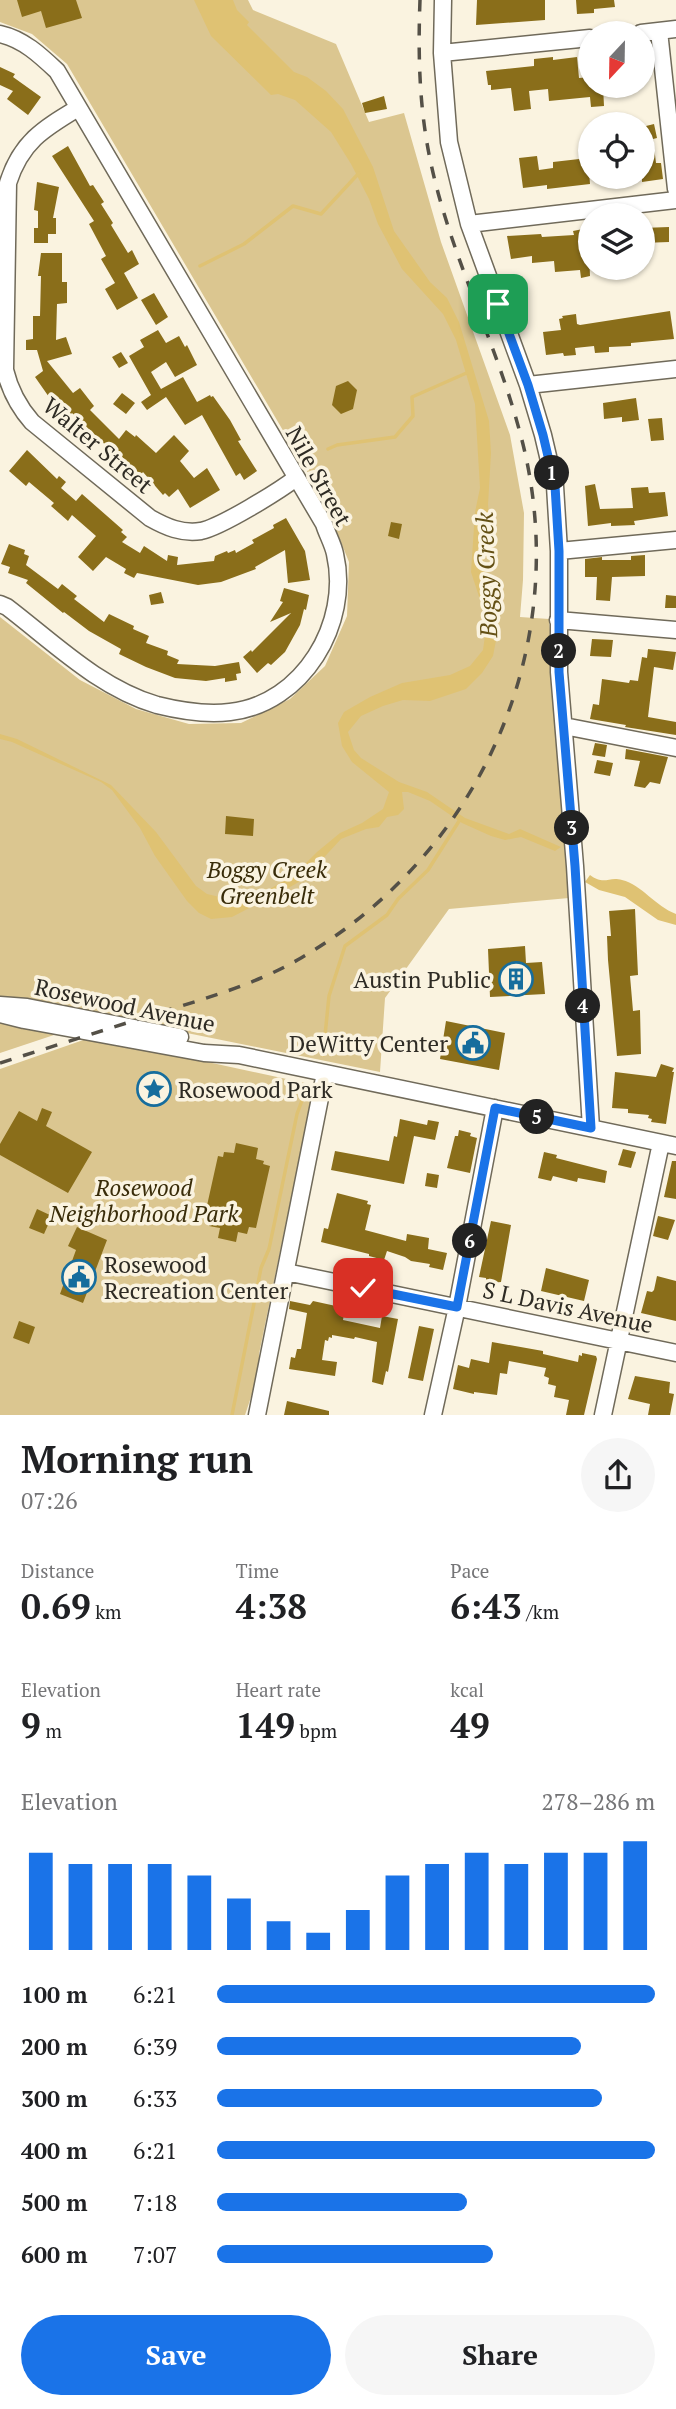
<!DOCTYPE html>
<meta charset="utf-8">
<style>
:root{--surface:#fff;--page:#f6f6f6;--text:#202124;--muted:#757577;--accent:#1a73e8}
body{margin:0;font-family:"PT Serif",serif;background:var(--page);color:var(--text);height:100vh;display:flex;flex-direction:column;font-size:26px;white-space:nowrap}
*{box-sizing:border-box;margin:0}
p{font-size:23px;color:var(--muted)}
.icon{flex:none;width:38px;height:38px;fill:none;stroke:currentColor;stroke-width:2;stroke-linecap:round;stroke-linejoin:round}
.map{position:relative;height:1415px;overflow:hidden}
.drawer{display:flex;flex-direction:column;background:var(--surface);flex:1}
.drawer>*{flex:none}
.needle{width:46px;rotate:202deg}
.fabs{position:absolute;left:578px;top:21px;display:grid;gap:14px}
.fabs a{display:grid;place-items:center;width:77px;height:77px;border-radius:50%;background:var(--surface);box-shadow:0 2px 5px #0004;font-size:35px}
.pin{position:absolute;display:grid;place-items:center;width:60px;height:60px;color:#fff;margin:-30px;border-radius:14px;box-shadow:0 4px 10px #0006}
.km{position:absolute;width:35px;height:35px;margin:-18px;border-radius:50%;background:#222;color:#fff;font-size:19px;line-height:35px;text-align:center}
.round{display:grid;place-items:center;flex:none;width:74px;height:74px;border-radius:37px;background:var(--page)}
.headline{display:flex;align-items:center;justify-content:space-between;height:119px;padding:0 21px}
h1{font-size:38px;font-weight:700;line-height:52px}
.figures{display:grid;grid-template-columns:repeat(3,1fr);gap:10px;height:119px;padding:7px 21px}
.figures div{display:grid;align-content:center}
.figures b{font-size:35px;font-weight:700}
.figures small{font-size:19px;font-weight:400}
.figures p{font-size:19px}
.chart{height:196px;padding:14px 21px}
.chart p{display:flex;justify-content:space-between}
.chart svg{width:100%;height:126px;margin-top:7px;stroke:var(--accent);stroke-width:6}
.cta{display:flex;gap:14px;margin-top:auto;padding:14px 21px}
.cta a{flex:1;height:80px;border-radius:42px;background:var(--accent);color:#fff;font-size:28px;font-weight:700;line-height:80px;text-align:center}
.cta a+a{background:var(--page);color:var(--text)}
ul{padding:0 21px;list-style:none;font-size:23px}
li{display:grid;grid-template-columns:112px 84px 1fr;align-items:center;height:52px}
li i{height:18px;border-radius:9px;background:var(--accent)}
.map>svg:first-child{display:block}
.green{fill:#dbc690}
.water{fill:#dfc273}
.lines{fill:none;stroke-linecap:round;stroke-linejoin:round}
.stream{stroke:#dfc273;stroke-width:3.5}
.building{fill:#8a6e1a}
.minor-casing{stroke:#706a5a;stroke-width:19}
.minor{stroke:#fff;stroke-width:16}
.rail{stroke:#545047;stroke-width:3.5;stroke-dasharray:12 12;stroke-linecap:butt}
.route-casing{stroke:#fff;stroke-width:14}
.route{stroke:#1a73e8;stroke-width:9}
.labels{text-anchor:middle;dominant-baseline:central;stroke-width:7;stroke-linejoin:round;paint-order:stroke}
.street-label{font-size:23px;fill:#2e2b24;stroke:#faf3e0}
.park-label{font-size:23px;font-style:italic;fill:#392c09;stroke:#faf3e0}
.poi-label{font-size:23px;fill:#2e2b24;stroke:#faf3e0;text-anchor:end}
.water-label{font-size:24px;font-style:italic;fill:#645014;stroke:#faf3e0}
</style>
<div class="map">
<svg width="676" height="1415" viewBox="0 0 676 1415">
<rect width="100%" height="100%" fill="#faf3e0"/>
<path class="green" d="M0,0h248l5,10 83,34 33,78 35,-9 37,129 69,193 14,78 -1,67 -3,37 29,2 14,162 6,117 -120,11 -64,89 -5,74 -272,-55 -108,36v-436l80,63 56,29 53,15 52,-1 49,-24 35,-33 22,-50 2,-54 -25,-62 -257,-436 -35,-30 -32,-12z
M92,1037l213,46 7,4 1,4 -54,263v19l-14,42h-245v-346z"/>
<path class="water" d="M194,0h39l4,10 12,12 -2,3 47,47 13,5 19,14 17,18 30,58 21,64 36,51 17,16 12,24 30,99 2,32 -3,52 3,29 -8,21 3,28 10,21 2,26 -5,26 -11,17 -16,16 -36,12 -27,-1 -20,6 -22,10 -13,16 6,18 7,8 38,24 28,10 38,26 44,16 11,-5 41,18 -6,4 -34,-14 -16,3 -14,-4 -29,-13 -32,-22 -22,-9h-6l2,17 -6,6 -11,2 -8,10 -13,2 -25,10 -37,40 -14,8 -58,30 -21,2 -12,-6 -12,-12 -32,-45 -15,-28 -28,-38 -11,-8 -89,-40 -12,-3v-5l17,5 94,46 45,47 40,54 11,8 17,4 19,-1 25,-7 26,-15 23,-23 23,-19 22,-10 21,-14 6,-17 -37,-30 -10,-16 -4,-23 6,-11 26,-15 32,-14 48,-8 20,-9 13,-16 4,-29 -16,-49 4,-60 5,-24 -5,-84 -19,-64 -13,-26 -41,-45 -24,-45 -9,-25 -18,-35 -20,-32 -36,-32 -17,-6 -7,1 -60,-59z
M590,875c15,11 18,1 32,5 20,5 33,26 54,34v11l-18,-5 -33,-23 -26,-7 -14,-8z"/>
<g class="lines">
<path class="stream" d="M200,266l44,-22 49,-38 28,8 38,-41
M328,449l9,-4 58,-8 18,-21 -1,-19 59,-26
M309,462l6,-4
M323,1055l6,-59 16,-50 42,-31 11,-16 30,-29 33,-52
M232,1415l29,-147 8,-19 28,-135 10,-27"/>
</g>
<path class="building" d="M17,0h59l6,18 -36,10 -5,-17 -19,6z
M477,0h68v20l-69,5z
M576,0h38l1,7 -21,2v4l-17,1z
M553,57v3l24,-3 2,21 11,-1v9h13l1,20 -13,1 -1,-10 -41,4 -1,-12 -19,2 2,18 -17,2 -3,-23 -20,2v-5h-3l-2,-14 48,-5v-7z
M0,67l15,7 -2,3 28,20 -13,18 -21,-16 6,-8 -13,-6z
M384,96l3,13 -22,4 -3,-10z
M654,124l3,14 -4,1 3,24h5l2,16 -21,3v-55z
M68,146l22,40 3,-1 11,17 -3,2 12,19 -2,2 17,28 4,-3 7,14 -15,9 14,25 -21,12 -12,-21 10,-6 -14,-24 5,-3 -17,-32 5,-3 -42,-65z
M537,156l2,14 14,-2v-6l35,-4 2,26 -43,5v-4l-24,3 -4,-30z
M37,182l22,5 -6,31h3v16h-8v9h-14v-15h4v-17l-4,-1z
M669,227v15l-27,1v-15z
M588,228l2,48 -9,2 -1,-8 -25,2 -1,-11 -22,2v-7l-21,3 -4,-23 34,-2 1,3 32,-2 -1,-4z
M41,253h21v29h5v21l-10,1 -1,36 10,-3 6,17 -25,7 26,32 7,-5 14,18 -4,4 29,29 7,-9 9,7 1,-2 20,18 18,-18 15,16 -9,10 14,17 13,-10 13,22 -30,18 -12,-19 -9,8 -4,-4 -2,2 -20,-23 -4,5 -67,-64 -13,11 -10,-9 7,-8 -21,-30 8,-6 -6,-21h-11v-10l7,-1v-23h7l1,-40h-3z
M154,293l14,24 -12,8 -15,-25z
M670,311l4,28 -43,4v3l-22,1v5l-14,1 -1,-7 -19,2 1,7 -12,1 -1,-3 -17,2 -3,-23 18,-2 -2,-11 4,-1 -1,-2 14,-2 1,10 3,1z
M158,330l8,13 13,-7 6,11 2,-2 10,20 -22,12 -9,-15 -15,10 10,17 22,-12 14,25 13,-7 1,2 2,-1 17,24 11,20 -3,1 19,30 -13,9 -4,-7 -4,3 -34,-61 -17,10 -19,-28 -19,13 -6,-8 10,-7 -22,-39 15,-9 -4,-7z
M121,352l7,11 -9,5 -7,-11z
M348,381l9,9 -4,19 -12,5 -9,-9 4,-19z
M122,393l13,10 -9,11 -13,-10z
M636,398l3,22 -17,2v-5l-18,2 -1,-16z
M662,418l2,22 -13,1 -3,-22z
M27,450l30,29 2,-3 7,6 -5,6 15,13 6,-7 41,36 -2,2 6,5 -5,5 18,11 4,-7 23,15 1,-6 10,2 -1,8 37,-4 1,-5 12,-5 1,2 7,-3 1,3 18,-10 -2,-3 22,-12 -1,-3 13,-7 19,33 5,29 -22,3 -3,-33 -30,17 1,2 -35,13 -23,3 -61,-12 -3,5 -10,-5 2,-4 -20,-12 -13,14 -15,-14 18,-21 -24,-21 -4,6 -17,-15 3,-3 -25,-21 -3,4 -17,-15z
M595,484l5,25 33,-1 -2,-20 17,-1 1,6 16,-1 3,24 -34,5 1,4 -24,1v-3l-23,3 -3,-40z
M391,522l11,2 -3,15 -11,-3z
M9,544l16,6 -1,4 5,2 -3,9 32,24 4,-5 15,12 -3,3 30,23 5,-8 25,12 -1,3 16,7 -3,7 22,8 -1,4 12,5 -2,4 38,2 24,-4 2,11 -5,1 1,6 -12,2v-4l-19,3 -31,-3 -29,-11 -27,-13 2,-5 -32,-18 -25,-19 -1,1 -37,-30 2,-3 -20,-7 2,-6 -9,-3z
M645,555v21l-33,1 -2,24 -14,-1 1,-23h-12v-18l17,-2v3h29v-4z
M284,588l25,7 -3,15 -2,-1 -4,16 -15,27 -14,13 -3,-2 -11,10 -14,-16 8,-7 1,2 39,-39 -21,9 13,-20 -3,-1z
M161,592l3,11 -13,2 -2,-10z
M666,595l10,1v12h-11z
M592,639l21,1 -2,17 -21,-1z
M648,649l28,3 -3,18 -19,-3 -6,50 28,5v13l-51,-8 1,-2 -36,-6 3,-15 6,1 3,-26 27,4 1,-3 8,1 4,-24 5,1z
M595,743l12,2 -2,12 -13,-2z
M626,749l42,8 -8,27 -10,-2 -5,6 -11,-2 6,-25 -15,-2z
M597,760l16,3 -3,13 -16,-3z
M226,816l28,3 -1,17 -28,-2z
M635,909l3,66 -8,1 3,35 7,-1 1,44 -24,2 -9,-96 -1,-24h4l-2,-25z
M525,946l1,17 16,-1 3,32 -55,3 -2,-48z
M446,1021l59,12 -6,37 -59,-11z
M661,1064l13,4 -2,4h2l-8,52 -15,-2 1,-3 -4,-1 1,-3 -21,-2v-4l-16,-1 3,-36 41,5z
M42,1108l10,4 -6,14 46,26 -24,41 -68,-38v-11l19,-33 18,10z
M400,1119l27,6 1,-5 11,2 -4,18 -21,-4 -10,48 -73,-14 4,-19 54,10 5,-25 3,1z
M459,1130l12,3 -1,3 7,2 -7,35 -23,-5 8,-32h3z
M236,1143l22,5 -2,11 8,2 -1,3 7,2 -14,62 -7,-1 -2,7 -9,-2 -2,10 -18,-4 2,-10 -11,-2 1,-5 -6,-2 14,-63 5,1 1,-5 10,1z
M623,1149l13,3 -5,16 -13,-3z
M544,1152l13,3 -1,3 51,13 -2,12 -27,-5 -1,4 -24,-6 -2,5 -13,-3z
M672,1161h4v38l-12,-2z
M427,1173l12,2 -2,13 -12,-2z
M337,1193l31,8 -1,3 4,1 -6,25 41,11 1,-7 22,4 -1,11 19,4 -4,17 -14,-3 1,-3 -19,-3 -6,-4 -18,-6 -3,9 -15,-4v-2l-48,-12 3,-14 4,1z
M37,1209l15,7 -8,18 -15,-6z
M658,1216l17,4 -7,20 -15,-4z
M491,1221l20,4 -10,57 -11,1 -4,-3v-2l-7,-1z
M77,1227l30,13 -24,63 -23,-9 16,-44 -8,-4z
M546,1268l43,12 -5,21 -43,-10z
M657,1276l19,5v40l-35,-8 6,-22 5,1 2,-2z
M290,1301l20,4 3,-4 32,7 -2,12 37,8 2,-12 16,3 -10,53 -2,-1 -3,14 -11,-3 5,-40 -22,-5 -1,2 -22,-4v3l-3,-1 -1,4 -3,-1 -3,20 15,2 -2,14 -46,-7 2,-12 4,1 2,-9h4l6,-36 -18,-4z
M19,1321l16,6 -6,17 -16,-6z
M419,1326l15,3 -11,52 -15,-3z
M492,1342l51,9v3l35,8 1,-7 3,1v-3l14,3 1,3 -13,56h-18l3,-15 -15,-3 2,-11 -8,-2 1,-6 -5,-2 2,-8 -37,-7 -2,13 -7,-1 -3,22 -23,-3v2l-21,-5 5,-24 11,3 2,-9 18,4z
M635,1376l35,6 -1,11 5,1 -4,21h-22l2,-11 -22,-5z
M287,1401l42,10v4h-45z"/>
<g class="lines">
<g class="minor-casing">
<path id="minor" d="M443,0l-1,53 7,89 20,82 59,161 15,50 12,51 4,65v121l16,194 16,262
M659,31l17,158
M641,33l35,-4
M0,34c23,5 40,21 57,37l267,453c3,10 9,20 11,30 16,69 -32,150 -105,158 -25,3 -49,-1 -73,-7 -58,-17 -104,-63 -150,-98l-7,-3
M442,53l148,-15
M78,108c-35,21 -57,34 -70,75l-3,187c5,21 13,36 27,52l118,96c16,9 32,16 51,13 20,-4 78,-40 95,-53
M469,224l207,-24
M528,385l148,-16
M559,551l117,-11
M558,620l118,10
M564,726l112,22
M0,1005l27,2 153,30
M0,1014l24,6 180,33 35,2 437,91
M286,1272l390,81
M257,1415l68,-342
M433,1415l24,-108 38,-199
M603,1415l58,-272"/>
</g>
<use href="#minor" class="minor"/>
<path class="rail" d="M0,1063c51,-16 101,-32 152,-48 51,-16 103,-30 149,-57 185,-108 276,-322 218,-529 -25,-92 -70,-177 -89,-270 -11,-53 -12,-106 -10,-159"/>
</g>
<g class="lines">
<g class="route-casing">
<path id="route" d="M363,1288l94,19 38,-199 96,20 -16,-262 -16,-194v-121l-4,-65 -12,-51 -15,-50 -30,-81"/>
</g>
<use href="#route" class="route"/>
</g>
<defs>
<g id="building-ring" transform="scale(1.75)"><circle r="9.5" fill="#faf3e0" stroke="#166d9d" stroke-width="1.5"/><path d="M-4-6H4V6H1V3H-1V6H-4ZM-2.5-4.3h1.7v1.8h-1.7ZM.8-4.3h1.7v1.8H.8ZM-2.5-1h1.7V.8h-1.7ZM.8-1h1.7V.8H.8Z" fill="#166d9d"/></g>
<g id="civic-ring" transform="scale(1.75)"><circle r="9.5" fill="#faf3e0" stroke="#166d9d" stroke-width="1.5"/><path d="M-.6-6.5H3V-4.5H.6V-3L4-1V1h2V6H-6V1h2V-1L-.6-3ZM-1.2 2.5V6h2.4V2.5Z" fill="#166d9d"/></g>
<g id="sight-ring" transform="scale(1.75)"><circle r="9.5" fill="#faf3e0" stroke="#166d9d" stroke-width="1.5"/><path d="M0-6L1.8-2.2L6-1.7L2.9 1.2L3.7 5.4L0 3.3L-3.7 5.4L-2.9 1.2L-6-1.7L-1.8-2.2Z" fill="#166d9d"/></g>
</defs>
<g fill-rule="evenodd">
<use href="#building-ring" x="516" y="979"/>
<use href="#civic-ring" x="473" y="1043"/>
<use href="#sight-ring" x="154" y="1089"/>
<use href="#civic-ring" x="79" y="1277"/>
</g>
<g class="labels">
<g class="street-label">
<text transform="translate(98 445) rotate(40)">Walter Street</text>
<text transform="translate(319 476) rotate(61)">Nile Street</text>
<text transform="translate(125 1005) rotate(12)">Rosewood Avenue</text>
<text transform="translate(568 1307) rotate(12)">S L Davis Avenue</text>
</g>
<g class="park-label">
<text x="267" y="869">Boggy Creek<tspan x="267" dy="26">Greenbelt</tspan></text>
<text x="144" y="1187">Rosewood<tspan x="144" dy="26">Neighborhood Park</tspan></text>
</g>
<g class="poi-label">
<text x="491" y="979">Austin Public</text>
<text x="448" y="1043">DeWitty Center</text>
<text x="178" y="1089" text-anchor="start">Rosewood Park</text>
<text x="104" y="1264" text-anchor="start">Rosewood<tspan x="104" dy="26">Recreation Center</tspan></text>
</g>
<g class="water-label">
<text transform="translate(486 575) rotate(-92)">Boggy Creek</text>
</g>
</g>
</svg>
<div class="fabs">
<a><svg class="needle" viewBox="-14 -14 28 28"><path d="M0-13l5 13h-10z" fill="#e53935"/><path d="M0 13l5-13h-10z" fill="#757577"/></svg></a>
<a><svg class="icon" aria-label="locate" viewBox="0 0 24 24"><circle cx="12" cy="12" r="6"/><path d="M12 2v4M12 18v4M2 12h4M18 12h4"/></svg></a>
<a><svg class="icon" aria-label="layers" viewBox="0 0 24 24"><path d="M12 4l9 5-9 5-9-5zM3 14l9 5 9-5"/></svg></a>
</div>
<div class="pin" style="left:498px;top:304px;background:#1e9e55"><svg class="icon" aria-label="arrive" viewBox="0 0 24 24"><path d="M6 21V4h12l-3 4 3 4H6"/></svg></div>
<div class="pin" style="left:363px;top:1288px;background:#d93025"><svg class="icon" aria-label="check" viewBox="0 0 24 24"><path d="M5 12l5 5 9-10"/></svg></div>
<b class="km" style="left:552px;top:473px">1</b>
<b class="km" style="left:559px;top:651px">2</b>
<b class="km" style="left:572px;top:828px">3</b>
<b class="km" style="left:583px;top:1006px">4</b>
<b class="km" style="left:537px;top:1117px">5</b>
<b class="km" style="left:470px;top:1241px">6</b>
</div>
<section class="drawer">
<div class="headline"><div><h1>Morning run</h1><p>07:26</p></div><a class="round"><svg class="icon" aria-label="share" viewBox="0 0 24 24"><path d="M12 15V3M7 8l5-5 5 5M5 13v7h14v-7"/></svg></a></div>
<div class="figures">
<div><p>Distance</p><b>0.69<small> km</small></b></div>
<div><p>Time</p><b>4:38</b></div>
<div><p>Pace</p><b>6:43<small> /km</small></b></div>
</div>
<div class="figures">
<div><p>Elevation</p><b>9<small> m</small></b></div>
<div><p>Heart rate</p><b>149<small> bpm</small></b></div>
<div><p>kcal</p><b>49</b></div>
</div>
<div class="chart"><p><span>Elevation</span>278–286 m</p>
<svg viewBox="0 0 160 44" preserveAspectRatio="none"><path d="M5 44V10M15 44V14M25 44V14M35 44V14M45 44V18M55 44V26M65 44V34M75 44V38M85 44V30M95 44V18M105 44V14M115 44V10M125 44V14M135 44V10M145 44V10M155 44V6"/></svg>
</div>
<ul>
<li><b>100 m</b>6:21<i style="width:100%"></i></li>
<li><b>200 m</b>6:39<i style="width:83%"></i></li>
<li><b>300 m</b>6:33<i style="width:88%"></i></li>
<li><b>400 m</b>6:21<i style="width:100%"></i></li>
<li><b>500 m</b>7:18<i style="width:57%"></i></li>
<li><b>600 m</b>7:07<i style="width:63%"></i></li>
</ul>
<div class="cta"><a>Save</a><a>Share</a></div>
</section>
